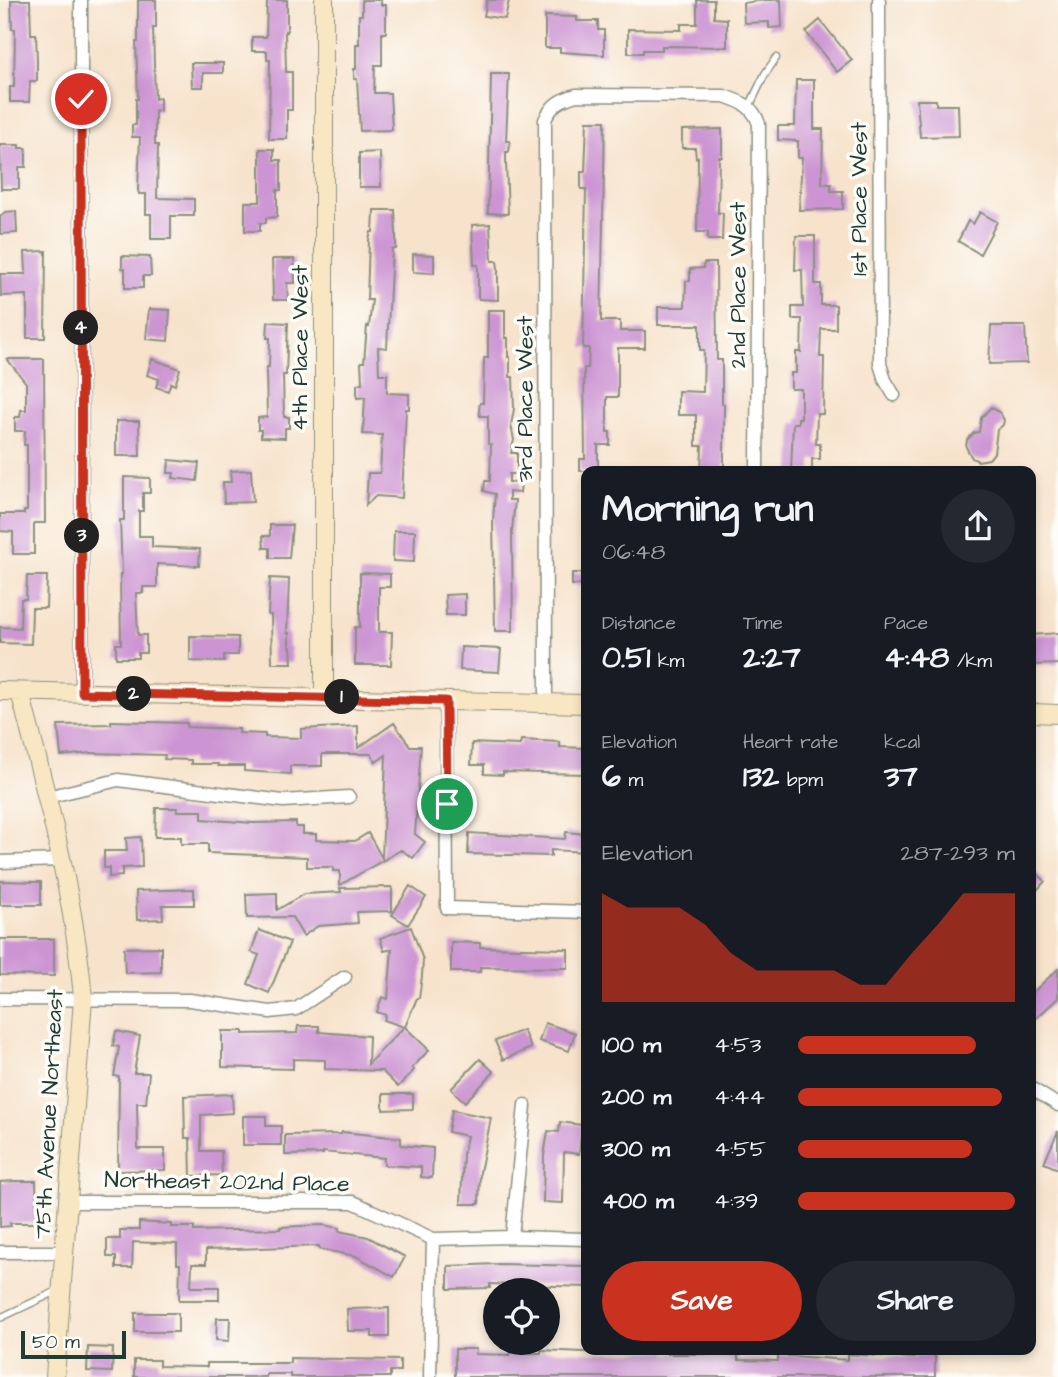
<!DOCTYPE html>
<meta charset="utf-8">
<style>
:root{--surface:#171b24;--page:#242831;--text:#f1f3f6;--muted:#9ea1a6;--accent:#c8321e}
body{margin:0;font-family:"Architects Daughter",sans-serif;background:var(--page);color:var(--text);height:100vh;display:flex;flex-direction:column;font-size:26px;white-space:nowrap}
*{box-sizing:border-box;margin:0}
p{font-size:23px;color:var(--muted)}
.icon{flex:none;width:38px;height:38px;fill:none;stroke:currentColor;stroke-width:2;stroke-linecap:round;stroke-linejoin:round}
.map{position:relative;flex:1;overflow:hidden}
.panel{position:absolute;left:581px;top:466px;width:455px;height:889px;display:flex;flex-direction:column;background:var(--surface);border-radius:14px;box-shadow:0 4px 10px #0003}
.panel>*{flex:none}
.buttons{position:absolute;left:483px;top:1278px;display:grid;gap:14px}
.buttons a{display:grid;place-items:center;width:77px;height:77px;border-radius:50%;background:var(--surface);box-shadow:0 4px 10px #0003;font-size:35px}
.scale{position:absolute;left:21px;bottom:18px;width:105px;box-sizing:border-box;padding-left:7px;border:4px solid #1f3d34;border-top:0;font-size:19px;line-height:24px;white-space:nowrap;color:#1f3d34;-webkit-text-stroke:5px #fdfcf7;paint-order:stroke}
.pin{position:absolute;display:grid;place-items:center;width:60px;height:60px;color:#fff;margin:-30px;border:4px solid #fff;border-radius:50%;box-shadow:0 2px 7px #0007}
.km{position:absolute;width:35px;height:35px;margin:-18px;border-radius:50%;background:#222;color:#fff;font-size:19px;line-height:35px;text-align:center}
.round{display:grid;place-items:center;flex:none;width:74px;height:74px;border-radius:37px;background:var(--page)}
.summary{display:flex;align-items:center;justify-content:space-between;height:119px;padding:0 21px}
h1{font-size:38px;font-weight:800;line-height:52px}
.stats{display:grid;grid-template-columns:repeat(3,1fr);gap:10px;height:119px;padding:7px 21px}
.stats div{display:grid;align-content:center}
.stats b{font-size:30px;font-weight:800}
.stats small{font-size:19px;font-weight:400}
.stats p{font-size:19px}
.chart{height:196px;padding:14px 21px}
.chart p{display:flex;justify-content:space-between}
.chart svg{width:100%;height:126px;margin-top:7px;fill:var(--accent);opacity:.7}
.action{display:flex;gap:14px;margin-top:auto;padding:14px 21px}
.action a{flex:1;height:80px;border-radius:42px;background:var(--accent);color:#fff;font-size:28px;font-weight:800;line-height:80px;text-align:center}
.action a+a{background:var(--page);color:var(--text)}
ul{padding:0 21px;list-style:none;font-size:23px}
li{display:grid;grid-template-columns:112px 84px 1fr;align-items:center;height:52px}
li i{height:18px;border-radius:9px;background:var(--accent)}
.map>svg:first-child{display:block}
.building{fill:#cc94d3}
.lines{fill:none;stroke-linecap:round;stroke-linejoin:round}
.lane-casing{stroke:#8b9080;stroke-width:9}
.street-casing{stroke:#8b9080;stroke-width:15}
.secondary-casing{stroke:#8b9080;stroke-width:20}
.lane{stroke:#fff;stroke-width:6}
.street{stroke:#fff;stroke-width:12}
.secondary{stroke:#f9e7c3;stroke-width:18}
.route-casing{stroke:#fff;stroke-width:14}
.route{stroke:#c8321e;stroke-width:9}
.labels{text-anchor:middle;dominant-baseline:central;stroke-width:7;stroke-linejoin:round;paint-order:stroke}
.street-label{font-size:23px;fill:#1f3d34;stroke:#fdfcf7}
</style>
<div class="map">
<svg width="1058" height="1377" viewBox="0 0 1058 1377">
<rect width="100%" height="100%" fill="#fdfcf7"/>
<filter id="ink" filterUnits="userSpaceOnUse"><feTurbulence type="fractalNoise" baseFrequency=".0143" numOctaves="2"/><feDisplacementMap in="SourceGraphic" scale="14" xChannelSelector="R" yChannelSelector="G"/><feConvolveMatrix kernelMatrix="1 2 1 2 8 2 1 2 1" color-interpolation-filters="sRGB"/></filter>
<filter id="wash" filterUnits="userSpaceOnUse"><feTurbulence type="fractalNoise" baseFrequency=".00686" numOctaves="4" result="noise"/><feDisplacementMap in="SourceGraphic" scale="28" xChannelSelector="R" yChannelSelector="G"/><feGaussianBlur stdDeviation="1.57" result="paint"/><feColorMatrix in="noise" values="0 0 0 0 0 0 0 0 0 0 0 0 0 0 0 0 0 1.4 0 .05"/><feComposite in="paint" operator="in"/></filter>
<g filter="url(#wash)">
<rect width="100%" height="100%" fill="#f7e3cc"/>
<g id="blocks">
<path class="building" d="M11,0h19l1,34h5l1,27v20h-7l-1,21h-19v-15h4l1,-58h-3z
M138,0h18v28h-3l2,71 5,-1v13h-5v34h3l-1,53 37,1v17h-23v23h-20v-25h-5v-20h-7l-1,-4 2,-53h-8v-12h4v-26h2l-2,-57h2z
M267,0h20v32l-2,-1 1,41h6v38h-5v29h-18l1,-79h-3v-9h-15v-14h14z
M362,0h19v5h5v28h-4v32h-7l-1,28h16l2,37 -32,1 -3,-52h-3v-10h2v-25h3v-29h3z
M487,0h22l-4,19 -21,-3z
M697,0h17v18l13,1v28l-65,-1v4h-19v3h-15v-24l53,1v-6h16z
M766,0h15l1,27 -13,1v-6l-25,1 -1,-20z
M545,16l32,1v4h21v9h6v25l-44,-3v-4h-15z
M820,20l32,40 -15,12 -31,-40z
M191,63h32v10h-20v14h-11z
M491,74h18l-3,67h4l-1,11h-3v10l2,52 -20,-1z
M796,80h18v49h9l-1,55h9v7h12v18l-44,1 3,-52h-4v-17l-20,-1v-14h17z
M917,100h19v5h22l1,31 -39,1z
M587,121h18l-4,200h19v10h25v17h-27v49h-11v35h3v13h-12v26h-18v-12h5l-1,-91h4l1,-20h-6l3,-159h-5v-17h4z
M722,129v28h-3l-1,56h5l-1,27h-14v-8h-11l1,-75 -2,1 -1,-10h-13v-18z
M0,145h19v3h7v19h-7v22h-18z
M260,149h14v11h7v30h-4v27l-11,1v5h-6v8h-15v-29h15z
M380,152l1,35h-22v-34z
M374,210h21l1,26v13h-4l-5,99 -9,-1 1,27h8v19l22,1v15h-3l-4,89 -26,-2 -10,9 2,-32h12l2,-38 -19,-1 2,-37 -8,1v-14l5,-1 -1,-21h3l3,-36 2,1 3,-27h-5l2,-60 2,-8h2z
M16,211l1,22 -17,1v-17l5,-5z
M980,212l17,10 -17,32 -22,-13 10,-20 5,3z
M490,224l2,37h5l1,7v32l-19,-1 -1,-2v-32h-4l-2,-40z
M796,236h19v48h6v21h15v24h-15l-1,28h4l-1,57h-6l-1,30h4v15h-8v12h-21l2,-48h5v-5h3v-29h-10v-16h5v-21h5l1,-33h-10v-12h11l-1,-37h-7z
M46,251l-1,87h-18v-43l-26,1 -1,-22h26l-1,-22z
M413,254l21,1v18l-21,-1z
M122,256l28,1 1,19h-8v12h-18v-19l-3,-1z
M272,259h22l1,24h-8l1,17h-15z
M704,263h12l1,97h5v44h2v67h-23l1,-25h-6v-31h-18v-24l25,1 1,-42h-4v-25h-42v-18h27l1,-26h4v-12l13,-1z
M149,309l21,1 -2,31 -22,-2z
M488,310h17v28h3v19h2v20h3l1,32 -3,16 3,15 -3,13h6v21h-8v8h12l-1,11 -11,-1v8h6l-3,31 1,100h-18l-2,-111 2,-26 -11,-3 1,-10h5l1,-36 -3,-1v-28h-8l-1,-6 1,-7h3l1,-45h4z
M268,322l20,1 -2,52h-3l1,42h5v11h-4v10l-24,-1v-7h-3v-12l9,-1 -1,-50h3l1,-29h-3z
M991,326h34l2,37 -38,1z
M7,359h37l1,164h-11v31h-21v-22l-13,-1v-17h24v-3h3v-66h-3l1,-14h-10v-14h5l1,-7h5v-27z
M152,359l28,10 -5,16 -4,-2 -3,8 -12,-4 3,-8 -12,-4z
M991,407l9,6 4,7 -1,5 -6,5 -3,23 -5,6 -11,2 -6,-3 -6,-11 1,-7 7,-7 5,-1 2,-14z
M116,421h23l1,35h-24z
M169,460l30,3 -2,18 -24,-3 1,-5h-6z
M251,470l2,32 -29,1 -1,-21h8l-1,-11z
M124,477l26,1v15h-7v18h-4v25h13v11l48,2 -1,17 -42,-2v23h-14v6h-7l2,42h8v18h-8v5h-22v-14h5l-1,-70h2l-2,-54h4z
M270,525h22l-3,33h-19v-10h-6l-1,-12h7z
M394,531h21l-1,31 -21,-1z
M360,573l30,1v13h-11v45h13l-1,33h-36v-38h5z
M572,573h14v12h-14z
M27,576h20l-1,32h-14l-1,36 -31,-1v-16l20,1 1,-29h5z
M270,578l19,1 -2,54h2v14h2l1,16h-20l-1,-48h-3z
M465,594v21h-19l-1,-20z
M1058,633v31l-27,1v-30z
M190,636l48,1v18h-14v7l-34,-1z
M461,647l40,2 -2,23 -39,-2z
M111,721l76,2v4l52,2v4l26,1v3l36,1v-9l57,-3v22l36,-25 16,23h11l-6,88 10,8 -12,16 -12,-8 -61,35v-14h-7v-4h-26v-10l-99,-4v-9h-27v-7h-26l1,-29h21v3h25v8l51,4 43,-1v5h7v7h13v6l39,1 13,-8 14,25 4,-103 -10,7 -5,-8h-49v12h-32v8l-46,-3v-5h-26v-2h-27v-4l-27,-1 1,-4 -74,-2 -30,3 -3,-31 53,-1z
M521,740l39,2v5l26,1v26l-83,-2v3l-19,-1v-9h-13l1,-22 48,2z
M566,832l20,2v18l-35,-2v6l-83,-2 1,-21 96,6z
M141,837l1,30 -20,1v8l-13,1v-9h-5v-17h23l-1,-13z
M1031,867l14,14 -14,16z
M0,881l41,1v23h-41z
M410,886l16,11 -18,28 -16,-10z
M392,887v24l-35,1 1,11 -40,3 -15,10 -11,-19 -45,1 -1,-24 31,-1v17l27,-16 37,-2 -1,-4z
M194,889v16h-32l1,14 -26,1 -1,-29z
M411,927l12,33 -1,16 -3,22h-2l-12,29 24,23 -17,18 2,2 -16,17 -16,-16 -57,-2v-9l-32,-1v10l-71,-2v-36h21v3l54,-1 1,-7h21v6l50,4 -1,28 36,-37 -20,-7 2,-5 -9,-3 5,-15 6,2 4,-50 -8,2 -4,-13z
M259,930l31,12 -21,51 -21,-9 11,-29 -8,-3z
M0,939h54v37l-54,-1z
M451,942l29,1v4l88,2v19l-88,-1v5h-29z
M161,947v25l-36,1 -1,-25z
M1058,969v29l-27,25v-29z
M545,1023l30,10 -6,18 -30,-10z
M523,1030l8,18 -28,12 -8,-19z
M116,1031l24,5 -6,37h15l-3,30h-9l1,46h27v21l-47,1 1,-94 -5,-1 5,-29 -6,-1z
M480,1059l14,13 -29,30 -14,-13z
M232,1094l1,19 -32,2v36h20l1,24 -31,1 -1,-38h-5l-1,-42z
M383,1094h30v15l-30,1z
M452,1110l39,8 -11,54 -1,32h-18l2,-50 4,-18 -19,-4z
M243,1116h23v10h15v19h-38z
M560,1122l22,3 -3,29 -15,-2 -1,51 -20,-1 1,-46 4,-25 11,1z
M1058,1131v38l-14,-6z
M342,1132l59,6v7l32,3 -1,30 -11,-1v-10l-37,-2v-7l-61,-6v2l-38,1v-20l56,-1z
M15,1181h21l1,42h-27l1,3 -11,1v-45z
M139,1222l32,2v3h23v4l86,-2v-2l43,-2 17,3 -1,3 29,6 37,20 -11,20 -38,-21 -37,-7v-3l-113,4v14h-14l-1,23h28v13h-40l1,-36h-3v-20l-44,-2 -1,26h-16v-11h-9v-18h13v-9h19z
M498,1264l88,2v21l-96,-3v4l-42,1v-23z
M389,1308v29h-17v-6h-24l-1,-22z
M135,1313h43v19h-43z
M217,1318h13l-1,23 -13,-1z
M88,1347l25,1 -1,24 -25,-1z
M455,1349h21l-1,5 35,1v-2h31v-3l65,3 61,-2v3h71v6l40,1v-6l70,5v-6l67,4v-3h20v22h-480z
M290,1358l110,2v11h-10v6h-100v-3h-24v3h-132v-17h25v6l48,1v-4h83z"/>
</g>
</g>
<g filter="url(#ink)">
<use href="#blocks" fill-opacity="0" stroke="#8b9080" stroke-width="2"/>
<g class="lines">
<g class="lane-casing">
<path id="lane" d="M749,107l16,-33 11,-16
M0,1318l57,-27"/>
</g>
<g class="street-casing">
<path id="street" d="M81,0l1,693
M879,0l1,364 5,16 9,15
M446,701l1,207 139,4
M546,702l-1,-582c7,-16 15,-20 31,-25l148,1c18,6 29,10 35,28l-2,347
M47,797l71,-17 165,21 66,-4
M0,862l62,-2
M0,999l190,1 80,12 26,-3 49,-32
M1031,1088l27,17
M70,1202h283l80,37 79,-2 74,2
M512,1237l13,-132
M0,1252h66
M430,1377l3,-138"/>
</g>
<g class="secondary-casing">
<path id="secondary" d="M0,691l586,13
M20,692c26,101 54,202 63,306l-28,379
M324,697v-697
M1031,713l27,1"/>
</g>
<use href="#lane" class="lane"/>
<use href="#street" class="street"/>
<use href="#secondary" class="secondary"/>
</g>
</g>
<g class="lines" filter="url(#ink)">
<g class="route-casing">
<path id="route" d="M81,99l1,594 364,8 1,103"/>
</g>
<use href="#route" class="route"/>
</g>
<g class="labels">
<g class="street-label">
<text transform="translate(859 199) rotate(-90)">1st Place West</text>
<text transform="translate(738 285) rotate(-90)">2nd Place West</text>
<text transform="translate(300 348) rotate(-90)">4th Place West</text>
<text transform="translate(525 399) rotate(-90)">3rd Place West</text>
<text transform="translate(49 1114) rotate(-87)">75th Avenue Northeast</text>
<text transform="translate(227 1182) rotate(1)">Northeast 202nd Place</text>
</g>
</g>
</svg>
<div class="buttons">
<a><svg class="icon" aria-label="locate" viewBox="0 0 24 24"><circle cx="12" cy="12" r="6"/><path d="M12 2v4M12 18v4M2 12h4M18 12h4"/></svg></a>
</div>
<div class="scale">50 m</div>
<div class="pin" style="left:447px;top:804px;background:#1e9e55"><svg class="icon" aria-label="arrive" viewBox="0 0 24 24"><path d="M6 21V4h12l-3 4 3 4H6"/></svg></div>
<div class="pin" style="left:81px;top:99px;background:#d93025"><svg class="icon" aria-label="check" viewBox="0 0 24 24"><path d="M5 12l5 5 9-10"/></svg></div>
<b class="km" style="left:342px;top:697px">1</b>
<b class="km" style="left:134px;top:694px">2</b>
<b class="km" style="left:82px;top:536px">3</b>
<b class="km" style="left:81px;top:328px">4</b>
<section class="panel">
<div class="summary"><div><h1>Morning run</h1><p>06:48</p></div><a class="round"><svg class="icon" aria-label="share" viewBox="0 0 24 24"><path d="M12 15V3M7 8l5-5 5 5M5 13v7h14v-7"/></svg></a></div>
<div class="stats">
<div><p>Distance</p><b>0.51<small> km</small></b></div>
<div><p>Time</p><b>2:27</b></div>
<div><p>Pace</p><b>4:48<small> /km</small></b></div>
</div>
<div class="stats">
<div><p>Elevation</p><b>6<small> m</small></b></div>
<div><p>Heart rate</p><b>132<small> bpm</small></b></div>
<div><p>kcal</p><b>37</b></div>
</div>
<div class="chart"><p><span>Elevation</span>287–293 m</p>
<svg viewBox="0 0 160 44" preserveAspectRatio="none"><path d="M0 44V6L10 11L20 11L30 11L40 17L50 27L60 33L70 33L80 33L90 33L100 38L110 38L120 27L130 17L140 6L150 6L160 6V44z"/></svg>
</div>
<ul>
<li><b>100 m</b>4:53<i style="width:82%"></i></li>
<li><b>200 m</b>4:44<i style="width:94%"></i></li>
<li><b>300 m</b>4:55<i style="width:80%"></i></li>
<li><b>400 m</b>4:39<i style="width:100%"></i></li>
</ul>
<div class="action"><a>Save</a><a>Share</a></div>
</section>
</div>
